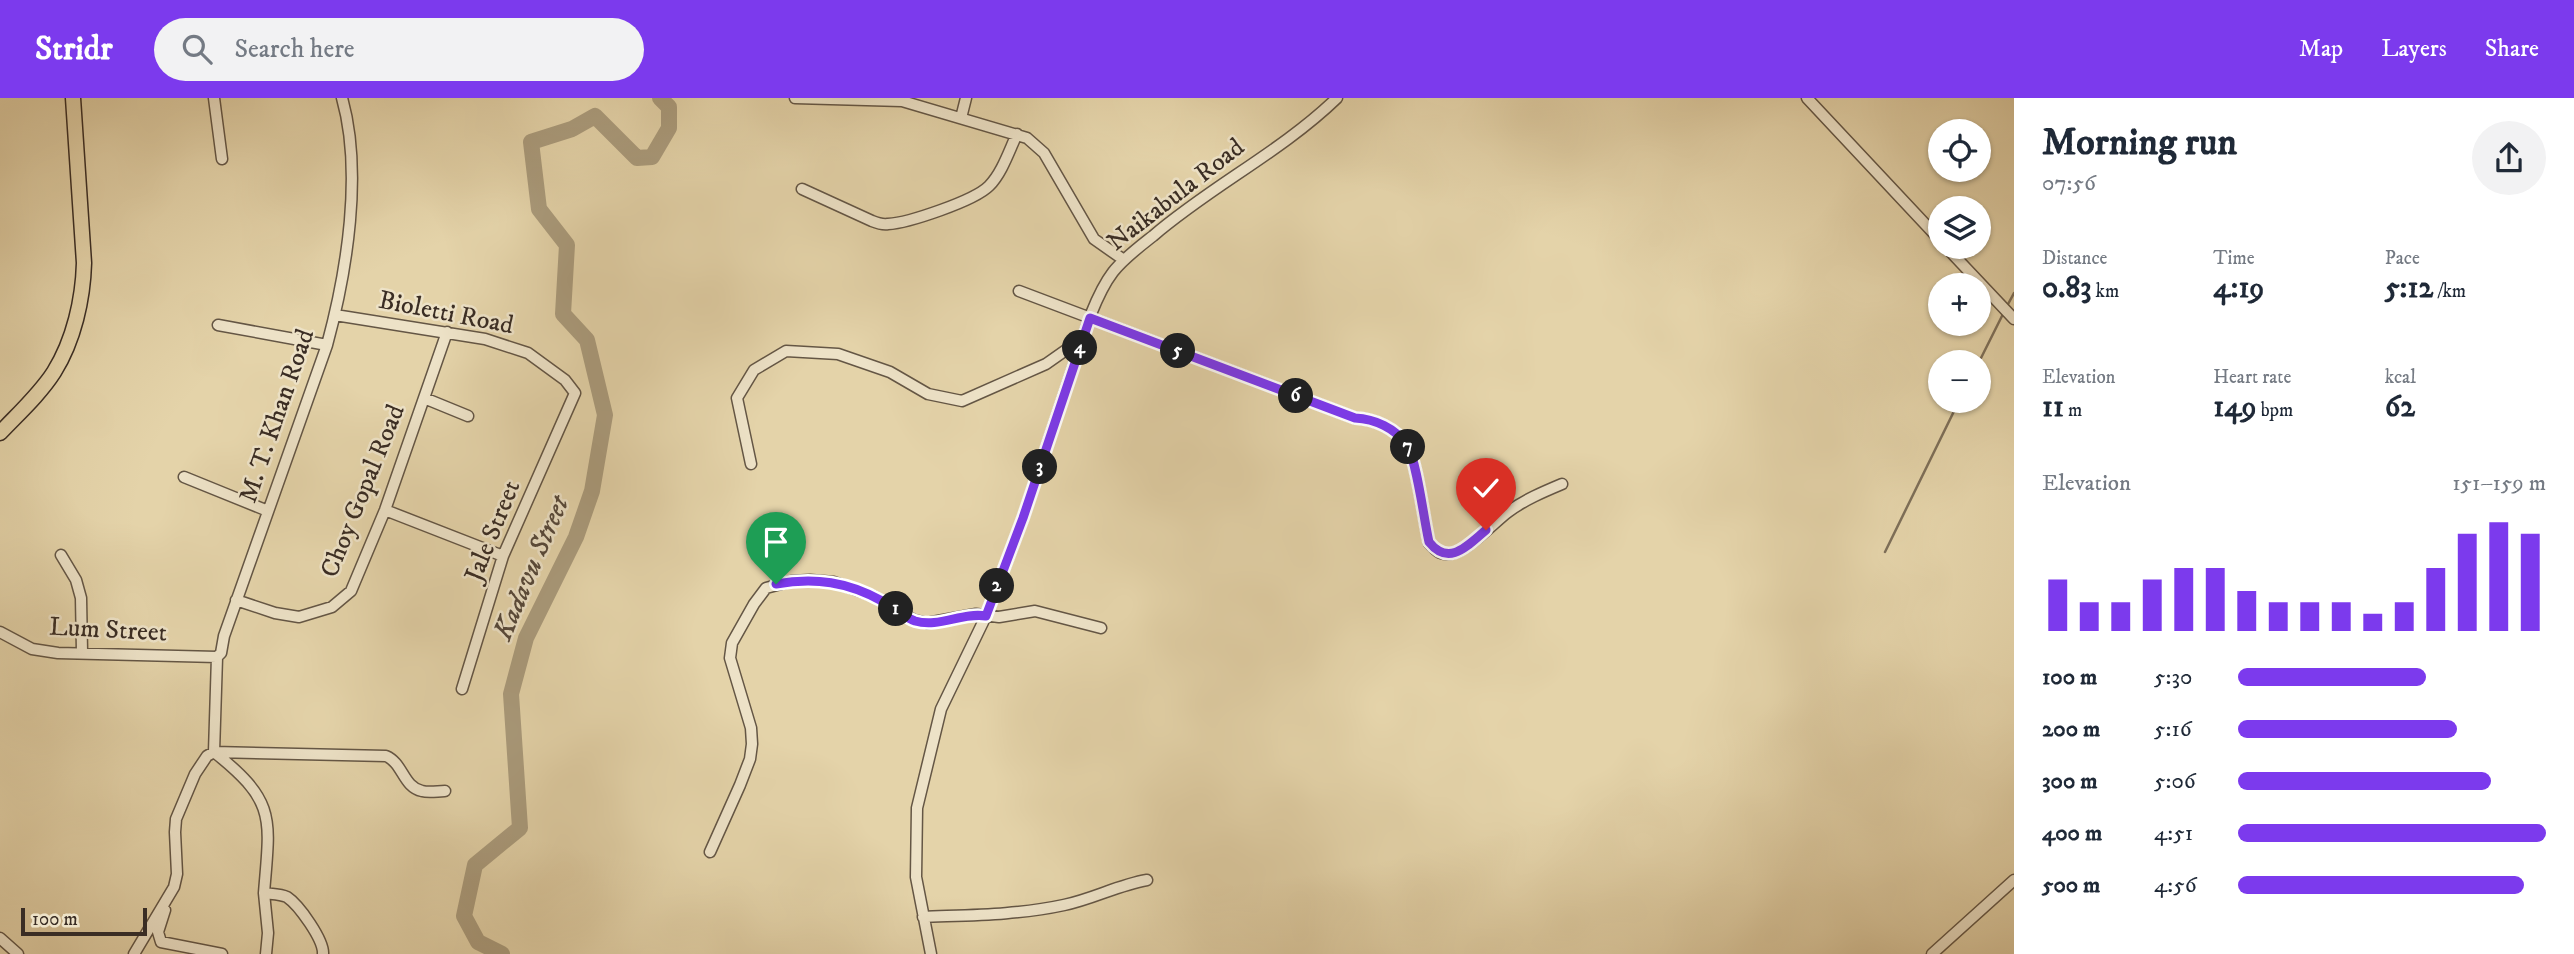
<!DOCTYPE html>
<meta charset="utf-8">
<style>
:root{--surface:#fff;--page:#f2f2f3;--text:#1f2937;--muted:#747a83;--accent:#7c3aed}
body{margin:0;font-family:"IM FELL DW Pica",serif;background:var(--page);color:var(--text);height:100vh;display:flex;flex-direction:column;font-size:26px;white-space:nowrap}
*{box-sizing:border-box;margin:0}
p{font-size:23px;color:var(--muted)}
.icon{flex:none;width:38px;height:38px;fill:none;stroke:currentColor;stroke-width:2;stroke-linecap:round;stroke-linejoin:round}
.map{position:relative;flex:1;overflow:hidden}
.details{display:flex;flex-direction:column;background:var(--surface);width:560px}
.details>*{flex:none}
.buttons{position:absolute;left:1928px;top:21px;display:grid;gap:14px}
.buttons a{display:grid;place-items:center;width:63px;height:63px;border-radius:50%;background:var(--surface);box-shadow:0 2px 5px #0004;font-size:35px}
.scale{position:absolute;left:21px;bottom:18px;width:126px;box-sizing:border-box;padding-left:7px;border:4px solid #3a2d24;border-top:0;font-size:19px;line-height:24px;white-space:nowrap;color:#3a2d24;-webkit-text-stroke:5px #ede2c7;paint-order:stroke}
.pin{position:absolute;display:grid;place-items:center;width:60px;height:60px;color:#fff;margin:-72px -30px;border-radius:50% 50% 50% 0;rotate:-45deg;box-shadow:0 0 7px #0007}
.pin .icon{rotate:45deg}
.km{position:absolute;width:35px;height:35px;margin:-18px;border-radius:50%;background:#222;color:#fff;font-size:19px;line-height:35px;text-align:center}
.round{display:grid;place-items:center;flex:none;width:74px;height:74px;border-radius:37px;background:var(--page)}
.summary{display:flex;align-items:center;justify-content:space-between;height:119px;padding:0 28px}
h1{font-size:38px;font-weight:800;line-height:52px}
.stats{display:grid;grid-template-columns:repeat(3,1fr);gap:10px;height:119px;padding:7px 28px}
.stats div{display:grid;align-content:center}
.stats b{font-size:30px;font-weight:800}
.stats small{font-size:19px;font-weight:400}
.stats p{font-size:19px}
.chart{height:196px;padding:14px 28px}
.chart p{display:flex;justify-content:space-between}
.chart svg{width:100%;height:126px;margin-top:7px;stroke:var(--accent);stroke-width:6}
ul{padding:0 28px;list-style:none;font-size:23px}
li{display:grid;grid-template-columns:112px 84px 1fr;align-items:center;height:52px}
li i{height:18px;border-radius:9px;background:var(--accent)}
header{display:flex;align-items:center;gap:42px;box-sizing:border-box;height:98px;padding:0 35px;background:var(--accent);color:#fff}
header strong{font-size:33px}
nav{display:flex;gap:38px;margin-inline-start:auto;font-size:24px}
.search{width:490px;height:63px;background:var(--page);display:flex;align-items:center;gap:18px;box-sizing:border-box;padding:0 24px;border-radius:38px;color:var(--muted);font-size:26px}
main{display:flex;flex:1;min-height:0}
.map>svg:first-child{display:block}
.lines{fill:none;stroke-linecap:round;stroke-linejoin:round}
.stream{stroke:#7d6f59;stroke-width:2.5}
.river{stroke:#aa9b7c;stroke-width:16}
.minor-casing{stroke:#645645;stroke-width:13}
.major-casing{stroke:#3a2d24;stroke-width:17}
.minor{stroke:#ede2c7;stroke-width:10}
.major{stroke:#e4d3a9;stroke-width:14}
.route-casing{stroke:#fff;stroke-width:14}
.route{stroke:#7c3aed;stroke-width:9}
.labels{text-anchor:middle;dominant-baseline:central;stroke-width:5;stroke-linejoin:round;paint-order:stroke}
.street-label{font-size:26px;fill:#3a2d24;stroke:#ede2c7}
.water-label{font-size:28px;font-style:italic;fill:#56483a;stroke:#ede2c7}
</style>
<header>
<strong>Stridr</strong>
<div class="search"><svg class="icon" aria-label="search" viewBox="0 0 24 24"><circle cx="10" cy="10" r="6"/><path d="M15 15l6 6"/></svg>Search here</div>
<nav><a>Map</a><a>Layers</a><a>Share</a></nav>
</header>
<main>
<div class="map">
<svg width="2014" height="856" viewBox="0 0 2014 856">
<rect width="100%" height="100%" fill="#e4d3a9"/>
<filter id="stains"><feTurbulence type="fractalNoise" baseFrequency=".00286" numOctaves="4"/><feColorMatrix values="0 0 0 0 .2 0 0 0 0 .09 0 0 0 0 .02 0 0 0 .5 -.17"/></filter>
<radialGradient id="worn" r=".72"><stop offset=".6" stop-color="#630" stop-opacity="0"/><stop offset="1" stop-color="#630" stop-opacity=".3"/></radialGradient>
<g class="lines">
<path class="stream" d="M2007,208l7,-13
M1979,264l25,-50
M1885,454l74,-151"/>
<path class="river" d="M502,856l-24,-12 -14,-26 11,-51 45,-37 -9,-134 15,-56 50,-101 16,-46 13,-76 -18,-75 -24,-26 4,-69 -28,-36 -8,-67 41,-13 23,-13 42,42 15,-1 17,-29v-21l-9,-9"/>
<g class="minor-casing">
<path id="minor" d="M214,0l8,61
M795,0l107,3 125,37 17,15 50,86 30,21
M1807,0l134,143
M961,20l5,-20
M802,91l70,32c5,2 10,4 16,3 20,-1 86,-23 101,-38 13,-13 20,-35 28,-52
M1946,149l68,72
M1019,193l336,127c20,1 40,10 52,27 10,16 17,76 22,98 5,5 9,11 17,11 19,1 47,-31 62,-42 16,-12 35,-20 54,-28
M335,217l150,24 43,14 37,27 10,13 -72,163 -41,133
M218,227l109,20
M424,300l44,18
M751,366l-14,-66 17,-28 32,-19 52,3 52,18 38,22 34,7 84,-37 37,-26
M184,379l84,34
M385,412l118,46
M61,457l15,25 5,18 1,54
M236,502l39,13 24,4 33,-10 19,-16 34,-81 62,-178
M0,534l32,17 26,4 159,4
M710,754l30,-67 10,-26 2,-15 -1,-16 -21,-70 2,-15 22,-39 12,-16 26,-7 18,-1 24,2 39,14 41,24 13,3 49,-9 23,3 36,-6 66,17
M264,795l4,40 -2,21
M165,812l-7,22 3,10 61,12
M923,819c47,-2 95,-2 141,-12 29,-6 54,-20 83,-25
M0,840l18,16
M134,856l40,-67 3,-13 -2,-42 1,-13 19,-45 12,-18 7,-4 172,4c17,7 17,31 36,35 7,2 16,0 23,0
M323,856c1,-14 -24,-49 -36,-57 -6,-3 -16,-3 -23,-4 6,-75 13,-91 -50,-141l3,-95 4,-4 3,-17 103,-291c20,-74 36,-173 15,-247
M931,856l-15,-77 1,-69 24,-99 45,-93 37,-98 68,-204c6,-15 12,-29 22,-42 11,-14 26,-25 40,-36 58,-50 128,-84 184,-138
M1932,856l82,-74"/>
</g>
<g class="major-casing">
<path id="major" d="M0,335c18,-19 40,-39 54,-61 20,-32 29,-73 30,-109l-11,-165"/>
</g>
<use href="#minor" class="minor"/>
<use href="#major" class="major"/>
</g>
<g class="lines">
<g class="route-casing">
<path id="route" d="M776,486c39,-7 72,-2 106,17 11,6 22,16 33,20 24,7 47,-9 71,-5l37,-98 67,-200 265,100c20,1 40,10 52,27 10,16 17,76 22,97 20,25 38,4 57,-12"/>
</g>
<use href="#route" class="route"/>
</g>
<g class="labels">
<g class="street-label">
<text transform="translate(1176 97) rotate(-38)">Naikabula Road</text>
<text transform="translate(446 215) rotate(11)">Bioletti Road</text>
<text transform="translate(277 318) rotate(-71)">M. T. Khan Road</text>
<text transform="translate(363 393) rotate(-68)">Choy Gopal Road</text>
<text transform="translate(493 433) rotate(-68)">Jale Street</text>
<text transform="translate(108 532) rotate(3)">Lum Street</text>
</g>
<g class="water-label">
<text transform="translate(531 470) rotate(-67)">Kadavu Street</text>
</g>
</g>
<rect width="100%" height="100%" filter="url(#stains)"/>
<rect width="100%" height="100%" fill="url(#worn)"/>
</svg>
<div class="buttons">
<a><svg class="icon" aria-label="locate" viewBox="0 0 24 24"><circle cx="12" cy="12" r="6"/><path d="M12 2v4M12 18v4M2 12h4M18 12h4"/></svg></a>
<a><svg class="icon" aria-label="layers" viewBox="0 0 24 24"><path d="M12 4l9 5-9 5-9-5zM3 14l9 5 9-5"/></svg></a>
<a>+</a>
<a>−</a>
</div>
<div class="scale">100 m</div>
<div class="pin" style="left:776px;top:486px;background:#1e9e55"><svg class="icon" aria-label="arrive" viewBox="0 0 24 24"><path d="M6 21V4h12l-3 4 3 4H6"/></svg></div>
<div class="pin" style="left:1486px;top:432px;background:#d93025"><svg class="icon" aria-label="check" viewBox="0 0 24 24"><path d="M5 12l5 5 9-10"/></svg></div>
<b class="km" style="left:896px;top:511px">1</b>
<b class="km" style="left:997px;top:488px">2</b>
<b class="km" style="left:1040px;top:369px">3</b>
<b class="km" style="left:1080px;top:250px">4</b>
<b class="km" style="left:1178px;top:253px">5</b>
<b class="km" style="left:1296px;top:298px">6</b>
<b class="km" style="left:1408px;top:349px">7</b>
</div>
<section class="details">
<div class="summary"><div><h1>Morning run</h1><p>07:56</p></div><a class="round"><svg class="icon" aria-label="share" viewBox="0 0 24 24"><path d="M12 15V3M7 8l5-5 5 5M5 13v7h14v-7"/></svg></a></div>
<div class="stats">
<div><p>Distance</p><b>0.83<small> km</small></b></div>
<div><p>Time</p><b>4:19</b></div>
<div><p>Pace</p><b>5:12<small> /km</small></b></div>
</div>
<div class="stats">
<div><p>Elevation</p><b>11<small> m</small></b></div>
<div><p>Heart rate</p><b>149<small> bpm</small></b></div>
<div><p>kcal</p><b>62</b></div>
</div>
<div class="chart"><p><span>Elevation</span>151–159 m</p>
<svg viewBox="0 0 160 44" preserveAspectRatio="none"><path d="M5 44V26M15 44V34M25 44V34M35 44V26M45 44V22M55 44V22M65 44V30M75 44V34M85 44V34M95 44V34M105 44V38M115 44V34M125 44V22M135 44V10M145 44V6M155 44V10"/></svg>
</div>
<ul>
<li><b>100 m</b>5:30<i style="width:61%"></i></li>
<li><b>200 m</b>5:16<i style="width:71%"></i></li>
<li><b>300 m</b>5:06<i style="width:82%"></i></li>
<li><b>400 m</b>4:51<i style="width:100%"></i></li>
<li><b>500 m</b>4:56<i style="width:93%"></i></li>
</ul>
</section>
</main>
